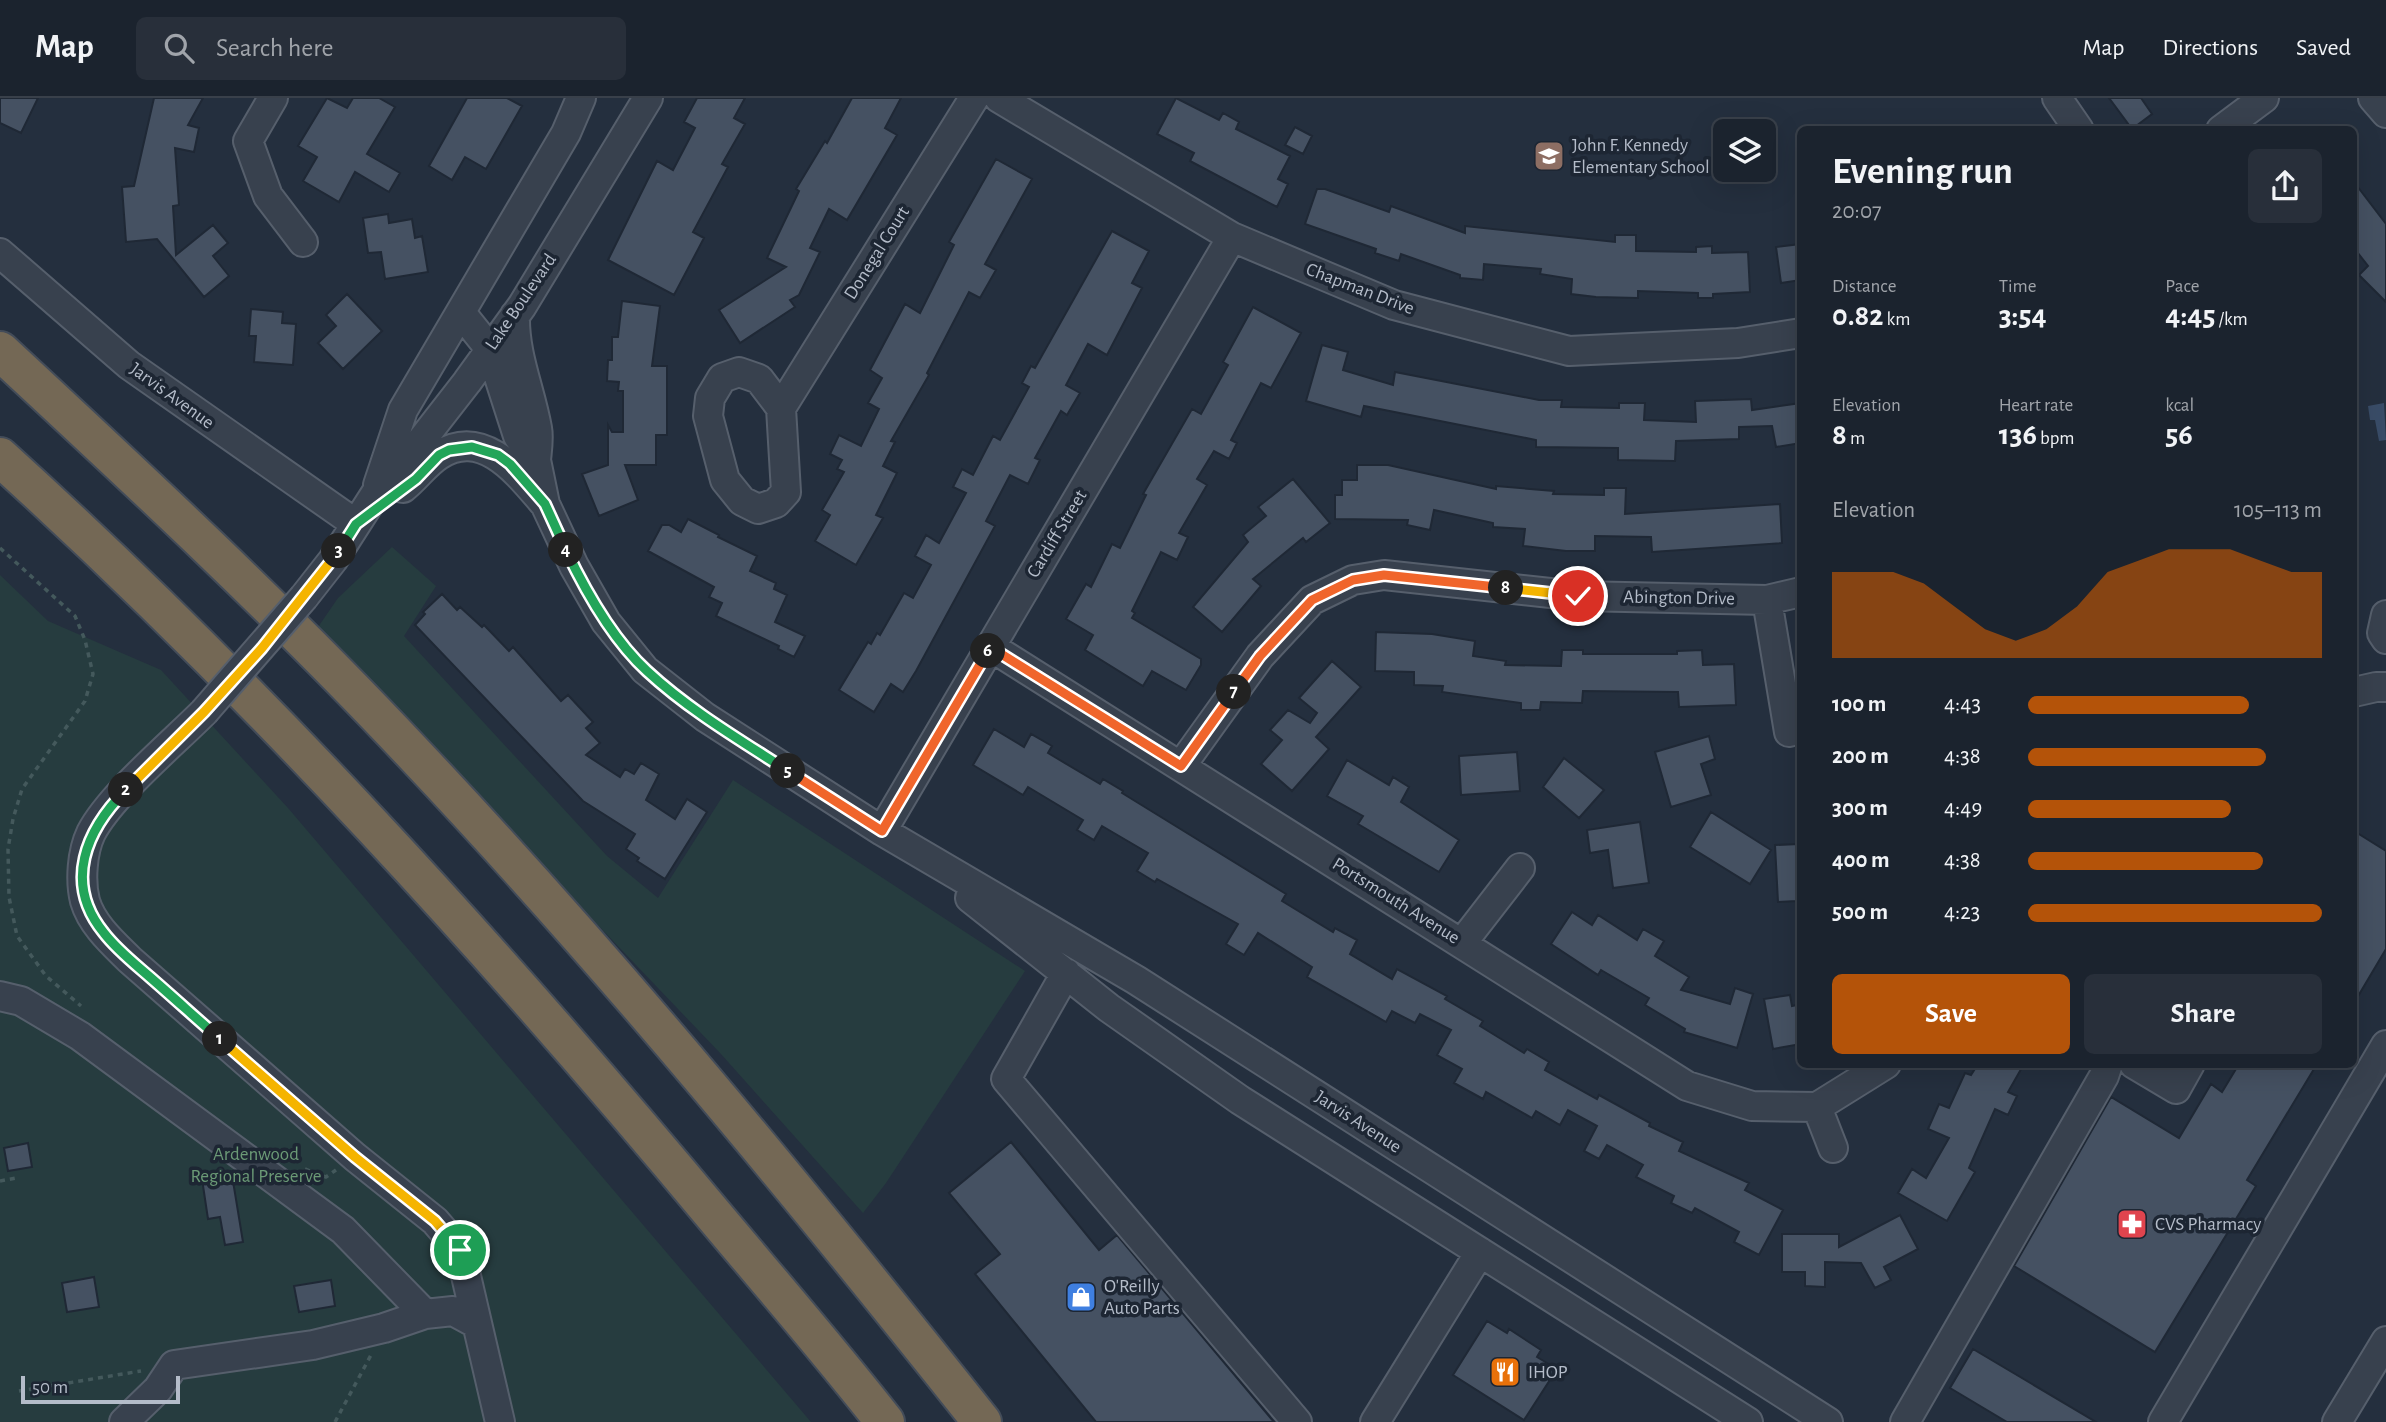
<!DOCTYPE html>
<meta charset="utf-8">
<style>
:root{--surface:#1b232e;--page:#282f3a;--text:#f1f3f6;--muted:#a0a4aa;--line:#39404a;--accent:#b45309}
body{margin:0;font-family:"Alegreya Sans",sans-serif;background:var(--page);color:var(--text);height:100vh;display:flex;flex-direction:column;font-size:26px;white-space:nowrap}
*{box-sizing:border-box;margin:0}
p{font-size:23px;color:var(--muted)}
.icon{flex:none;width:38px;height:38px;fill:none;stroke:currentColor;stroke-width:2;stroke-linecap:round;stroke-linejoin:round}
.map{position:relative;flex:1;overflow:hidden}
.panel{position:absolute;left:1797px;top:28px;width:560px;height:942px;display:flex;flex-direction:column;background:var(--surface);border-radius:10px;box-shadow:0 7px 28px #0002,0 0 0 2px var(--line)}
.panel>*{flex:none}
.tools{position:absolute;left:1713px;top:21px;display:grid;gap:14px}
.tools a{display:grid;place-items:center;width:63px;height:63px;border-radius:10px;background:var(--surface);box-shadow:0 7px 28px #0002,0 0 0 2px var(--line);font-size:35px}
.scale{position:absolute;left:21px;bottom:18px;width:159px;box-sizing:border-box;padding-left:7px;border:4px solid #b4bcc9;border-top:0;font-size:19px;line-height:24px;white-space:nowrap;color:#b4bcc9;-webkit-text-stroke:5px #1d2633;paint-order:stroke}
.pin{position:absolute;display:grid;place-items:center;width:60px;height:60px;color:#fff;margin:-30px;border:4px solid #fff;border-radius:50%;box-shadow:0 2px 7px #0007}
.km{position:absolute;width:35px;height:35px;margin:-18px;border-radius:50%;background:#222;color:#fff;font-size:19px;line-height:35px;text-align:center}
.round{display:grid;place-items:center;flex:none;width:74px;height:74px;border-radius:10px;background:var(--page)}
.head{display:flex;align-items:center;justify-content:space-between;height:119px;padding:0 35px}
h1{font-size:38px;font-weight:600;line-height:52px}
.metrics{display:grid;grid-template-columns:repeat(3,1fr);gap:10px;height:119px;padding:7px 35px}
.metrics div{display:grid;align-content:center}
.metrics b{font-size:30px;font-weight:600}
.metrics small{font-size:19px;font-weight:400}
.metrics p{font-size:19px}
.chart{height:196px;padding:14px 35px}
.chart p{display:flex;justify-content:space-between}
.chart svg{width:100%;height:126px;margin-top:7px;fill:var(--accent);opacity:.7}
.action{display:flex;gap:14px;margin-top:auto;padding:14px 35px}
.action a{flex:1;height:80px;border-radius:10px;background:var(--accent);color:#fff;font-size:28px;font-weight:600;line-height:80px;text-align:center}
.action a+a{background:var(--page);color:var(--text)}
ul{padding:0 35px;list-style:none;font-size:23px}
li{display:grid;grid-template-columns:112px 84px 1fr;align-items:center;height:52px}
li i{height:18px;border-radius:9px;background:var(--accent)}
header{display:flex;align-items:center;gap:42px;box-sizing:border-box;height:98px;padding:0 35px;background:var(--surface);border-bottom:2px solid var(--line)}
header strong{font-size:33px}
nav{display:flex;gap:38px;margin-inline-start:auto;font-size:24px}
.search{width:490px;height:63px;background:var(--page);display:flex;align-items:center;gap:18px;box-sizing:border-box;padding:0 24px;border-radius:10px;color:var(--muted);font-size:26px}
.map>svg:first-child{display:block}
.green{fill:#263c3f}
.water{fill:#394c67}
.building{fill:#455162;stroke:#1f2835;stroke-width:2}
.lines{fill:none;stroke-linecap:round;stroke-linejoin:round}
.minor-casing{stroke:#565f6c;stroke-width:32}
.highway-casing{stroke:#434c59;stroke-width:42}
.path{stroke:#44595c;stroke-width:3.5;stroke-dasharray:5 5;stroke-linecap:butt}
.minor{stroke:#38414e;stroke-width:28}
.highway{stroke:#746855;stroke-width:38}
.minor-bridge-casing{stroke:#565f6c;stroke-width:32;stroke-linecap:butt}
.minor-bridge{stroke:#38414e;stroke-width:28}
.split-1-casing{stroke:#fff;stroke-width:14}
.split-2-casing{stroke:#fff;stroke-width:14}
.split-3-casing{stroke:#fff;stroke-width:14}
.split-4-casing{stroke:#fff;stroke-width:14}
.split-5-casing{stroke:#fff;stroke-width:14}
.split-6-casing{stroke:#fff;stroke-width:14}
.split-7-casing{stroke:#fff;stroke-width:14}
.split-8-casing{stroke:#fff;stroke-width:14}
.split-9-casing{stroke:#fff;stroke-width:14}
.split-1{stroke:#f5b400;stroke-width:9}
.split-2{stroke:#22a559;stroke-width:9}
.split-3{stroke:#f5b400;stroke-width:9}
.split-4{stroke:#22a559;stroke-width:9}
.split-5{stroke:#22a559;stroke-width:9}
.split-6{stroke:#f0652b;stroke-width:9}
.split-7{stroke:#f0652b;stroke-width:9}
.split-8{stroke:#f0652b;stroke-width:9}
.split-9{stroke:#f5b400;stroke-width:9}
.labels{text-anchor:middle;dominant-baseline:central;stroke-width:7;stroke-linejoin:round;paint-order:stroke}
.poi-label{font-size:19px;fill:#b4bcc9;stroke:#1d2633;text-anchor:start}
.street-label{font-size:19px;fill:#b4bcc9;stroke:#1d2633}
.park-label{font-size:19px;fill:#6b9a76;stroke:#1d2633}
</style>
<header>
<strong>Map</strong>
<div class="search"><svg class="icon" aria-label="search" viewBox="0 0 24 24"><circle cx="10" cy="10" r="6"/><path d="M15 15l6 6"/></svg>Search here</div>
<nav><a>Map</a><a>Directions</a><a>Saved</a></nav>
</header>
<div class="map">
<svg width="2386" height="1324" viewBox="0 0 2386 1324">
<rect width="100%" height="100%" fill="#242f3e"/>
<path class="green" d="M392,449l44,39 -32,50 203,220 51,42 75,-118 292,191 -139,212 -23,30 -142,-159 -405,-424 22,-32z
M0,477l48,46 113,49 127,138 523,614h-811z"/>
<path class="water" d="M2384,305l2,37 -7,1 -4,-21h-5l-2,-14z"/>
<path class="building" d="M0,0h38l-17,35 -21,-10z
M154,0h49l-15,27 11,3 -5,24 -19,-4 4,57 -6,1 3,49 37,-30 15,18 -15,13 16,20 -25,21 -47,-58 -31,3 -4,-55 12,-1z
M327,0l20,10 6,-10h26l16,9 -28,47 33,19 -11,19 -34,-20 -16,30 -36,-21 14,-24 -19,-11z
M467,0h40l15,8 -36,63 -21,-12 -13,23 -23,-14z
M697,0h48l-11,20 11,6 -23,40 6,3 -35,65 11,6 -30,57 -66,-35 49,-99 16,9 22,-42 -11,-6z
M852,0h49l-16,30 12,7 -50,85 -18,-11 -19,39 10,4 -21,43 -9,5 5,7 -55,36 -21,-33 67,-43 -19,-9 32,-67 -3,-2 29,-48 2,2z
M1176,0l43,22 4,-7 16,9 -3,7 54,27 -12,23 10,5 -11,23 -87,-46 4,-8 -37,-19z
M2109,0h32l11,16 -20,15z
M1295,29l17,9 -9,18 -18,-9z
M996,61l36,20 -47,85 11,6 -16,28 -11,-6 -42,81 2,2 -38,66 4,1 -12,24 14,7 -21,42 7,3 -27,47 -41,-24 15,-26 -8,-5 22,-38 -7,-3 5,-9 -12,-6 9,-19 22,11 18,-37 -11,-6 14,-25 -12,-8 35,-66 15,9 34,-68 -5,-3z
M2354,84l32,42v78l-27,-27 9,-9 -14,-18z
M1317,91h8l64,23 2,-6 74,27v-7l150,16v-7h21v16l60,1v-5l16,-1v7l36,-1 2,40 -37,2v4h-15v-5l-60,-2v7l-42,-1 -25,-3 1,-15 -32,-5 1,-5 -57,-5 -1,16 -23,-2v-3l-59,-21 -2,7 -24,-8 1,-4 -71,-25z
M388,116l1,9 23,-4 3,19 7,-2 6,36 -43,7 -4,-27 -13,1 -5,-35z
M1112,133l37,20 -17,32 10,5 -35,67 -19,-11 -22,41 14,8 -13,22 -6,-4 -26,47 5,2 -12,24 -18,-9 -24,46 9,5 -79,145 -13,21 -12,-8 -17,28 -35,-22 29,-48 3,2 6,-11 3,2 24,-42 9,5 18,-33 -16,-9 11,-21 13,8 27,-50 -13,-6 9,-18 11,6 20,-39 7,4 29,-53 -7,-4 9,-17 4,2z
M1801,146v36l-20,3 -5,-36z
M347,196l35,37 -39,38 -25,-26 18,-17 -10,-11z
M622,203l38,5 -8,60h15v69h-11v30h-31l13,35 -39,16 -17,-42 26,-9v-40l4,7h11v-41h-5l1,-9 -12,-1 1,-21h4v-23h6z
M1253,209l48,26 -30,55 -10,-5 -30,57 6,3 -8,16 -15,-8 -17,28 10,6 -28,48 9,4 -11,23 -16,-8 -29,59 3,2 -3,5 69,41v6l-15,25 -34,-19 -9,15 -58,-36 8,-15 -27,-16 20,-35 5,3 21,-43 8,4 26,-53 -3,-1 49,-85 9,5 27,-49 -5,-3z
M251,211l32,3 -1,11 14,1 -3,41 -39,-3 2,-26h-7z
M1322,247l26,7 -5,18 50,15 2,-13 144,28h23l-1,7 58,1v-5h26l-1,17 52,2 -1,-21 56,-2 1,11 49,-7v40l-25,4 -4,-21 -33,1v12l-63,2 -1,20 -57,-1v-12l-82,-1v-7l-172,-34 -3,11 -55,-16z
M1357,367h31l108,24v-3l58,5 -1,3 51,1v-7h22l-1,26 155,-10 2,39 -130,9 -1,-15 -56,-1v15h-29l-43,-5 2,-17 -32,-2v-4l-59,-13 -4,20 -23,-5 1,-5 -73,-1v-24h7v-15h15z
M1293,381l37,44 -24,19 -3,-4 -50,41 8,7 -39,46 -29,-25 55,-65 -5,-7 23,-19 -8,-9z
M688,421l31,16 -1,2 39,19 -7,15 26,12 -2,6 13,6 -12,27 30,14 -11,21 -16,-8 1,-3 -63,-30 6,-13 -13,-6 5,-10 -66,-36 14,-26h7l12,7z
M442,496l15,16 3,-3 22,20 2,-2 25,26 4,-4 48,54 7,-6 25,27 -7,6 14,15 -14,12 34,22 5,-8 9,5 7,-11 18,11 -13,26 29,19 12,-20 20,13 -42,67 -28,-18 2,-3 -13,-9 9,-15 -52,-33 -168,-176 10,-11 -2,-2z
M1376,534l56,2 43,7 -2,15 33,5 -1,4 56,1 1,-16h21v4h94v-3l25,-1 1,15 31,-1 2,41 -57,2 -1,-15 -95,-1 -1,12 -41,-1 -1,8h-19v-7l-79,-11 1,-6 -29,-1v-13l-39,-1z
M1332,563l29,26 -45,50 13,12 -37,42 -31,-27 21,-24 -12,-10 18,-20 22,13 7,-10 -18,-15z
M994,631l30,18 7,-13 21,12 -4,7 52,31 3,-5 20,12 -1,2 164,101 -4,7 51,31 2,-4 22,12 -7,14 42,25 5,-10 50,27 -2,3 38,22 -3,5 44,27 3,-4 22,13 -4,8 52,29 2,-4 51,28 -1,3 34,16 -4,9 70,32 -4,7 38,20 -24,45 -25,-13 5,-10 -44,-24 -3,5 -21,-10 3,-7 -38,-19 7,-12 -36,-20 -8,14 -15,-8 13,-25 -29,-16 -8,15 -24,-14 -4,7 -46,-26 -3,7 -29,-16 8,-14 -25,-14 14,-25 -31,-16 -5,9 -23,-12 -6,11 -79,-45 5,-10 -54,-34 -14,22 -18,-11 12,-20 -81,-45 -2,3 -18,-11 11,-18 -46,-27 -8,14 -17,-10 6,-10 -55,-33 -5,8 -50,-30z
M1709,638l6,23 -14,5 10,31 -40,12 -16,-55z
M1517,654l3,39 -59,4 -2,-39z
M1564,660l40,32 -25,28 -36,-31z
M1347,662l42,25 4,-8 16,10 -8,15 58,38 -20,32 -81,-48 5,-8 -36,-20z
M1711,714l60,38 -21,34 -60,-37z
M1640,724l9,61 -36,5 -5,-38 -18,3 -3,-23z
M2354,733l32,20v98l-32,54z
M1799,746l2,47h-4v10l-19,1 -3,-57z
M1572,814l20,13 6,-10 39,25 6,-11 21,12 -9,15 34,21 -8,13 49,14 5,-16 18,6 -16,54 -53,-16 1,-3 -40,-24 4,-7 -48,-28 -3,5 -47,-31z
M1790,897l2,11 9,-2v40l-28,5 -9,-50z
M1978,966h46l-16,28 9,4 -9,19 -13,-6 -26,59 6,4 -28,49 -49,-28 14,-24 14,9 23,-40 -21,-9 11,-25 10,4 16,-35 6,2z
M2239,966h78l-70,116 9,6 -101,166 -141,-86 97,-169 68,41 32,-54 11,8z
M1011,1044l88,108 18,-15 157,187h-178l-121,-148 25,-20 -51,-61z
M28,1045l4,24 -24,4 -4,-23z
M232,1077l11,67 -18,3 -5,-28 -12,2 -6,-40z
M1900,1117l18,34 -34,18 7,13 -16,8 -14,-25 -36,-1v25l-20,-1v-14h-23v-38h57v13z
M94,1179l5,30 -32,5 -5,-29z
M331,1182l4,26 -36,6 -5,-26z
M1487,1223l20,12 2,-4 32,21 -4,7 20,12 -33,51 -71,-45z
M1973,1251l123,73h-89l-57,-34z"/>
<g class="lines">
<g class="minor-casing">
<path id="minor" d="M273,0l-25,43 20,55 35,46
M999,0l233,139 162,68 175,46 169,-8 63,-10
M2057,0l22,32
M2373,0l13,15
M2221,32l43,-32
M0,155l129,112 227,159
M462,216l28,35 28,87 18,24 9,44 29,62 32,56 39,48 60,47 177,114 254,149 692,442
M515,217c-1,40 15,74 22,113 2,10 0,22 -1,32
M781,310l-22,-29 -20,-7 -17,6 -12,20 -2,18 17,64 17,21 16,8 18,-6 10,-11 -5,-84 193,-310
M378,387l25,-75 163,-277 15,-35
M403,390c13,-10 22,-24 36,-33 44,-28 79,18 104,47
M304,499l29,-37 43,-67 17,-16 74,-95 55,-76 126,-208
M1767,502l22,132
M2386,517l-4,18 4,6
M991,549l696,439 65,20 65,1
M2354,594l22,-5h10
M204,614c-32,32 -94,84 -113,121 -9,19 -11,48 -6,68 7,24 29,43 45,59l225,197 80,64 25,29 40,172
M1181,668l79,-110 52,-56 41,-20 31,-5 194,21 189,4 34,-8
M882,733l350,-594
M970,800l139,110 131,92 508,322
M1462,845l58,-75
M1066,875l-60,106 291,343
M0,898l21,5 59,35 263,194 82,84 28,-3 24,13
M2134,966l42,25 14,-25
M1817,1009l69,-43
M1817,1009l16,41
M124,1324l34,-33 16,-24 139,-20 71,-17 41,-14
M1375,1324l105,-170
M1905,1324l199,-346 4,-12
M2163,1324l223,-377
M2337,1324l49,-81"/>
</g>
<g class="highway-casing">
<path id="highway" d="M0,253c141,131 282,262 414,403 201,213 386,439 568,668
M0,359c259,235 494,494 717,762 57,68 114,134 168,203"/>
</g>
<path class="path" d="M0,450l75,68 10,24 8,34 -8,27 -63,88 -9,30 -5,30 1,48 8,39 29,40 35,30
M305,1071l21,8 10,-7
M0,1083l16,-3
M19,1293l122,-20
M335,1324l36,-67"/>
<use href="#minor" class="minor"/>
<use href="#highway" class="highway"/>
<g class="minor-bridge-casing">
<path id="minor-bridge" d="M204,614l100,-115"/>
</g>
<use href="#minor-bridge" class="minor-bridge"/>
</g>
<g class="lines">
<g class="split-1-casing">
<path id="split-1" d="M220,941l135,118 80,64 25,29"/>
</g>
<g class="split-2-casing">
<path id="split-2" d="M126,692c-40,40 -63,93 -22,143 13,17 31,31 47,45 23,20 46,41 69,61"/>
</g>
<g class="split-3-casing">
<path id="split-3" d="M126,692l78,-78 58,-64 77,-97"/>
</g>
<g class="split-4-casing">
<path id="split-4" d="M339,453l17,-27 60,-45 23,-24 10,-5 23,-3 26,8 12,9 35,40 21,46"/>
</g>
<g class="split-5-casing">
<path id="split-5" d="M566,452c20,42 46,89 81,121 42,39 93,69 141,100"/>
</g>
<g class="split-6-casing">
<path id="split-6" d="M788,673l94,60 106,-180"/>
</g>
<g class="split-7-casing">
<path id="split-7" d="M988,553l2,-4 191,119 53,-74"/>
</g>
<g class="split-8-casing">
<path id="split-8" d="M1234,594l26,-36 52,-56 41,-20 31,-5 122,13"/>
</g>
<g class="split-9-casing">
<path id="split-9" d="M1506,490l72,8"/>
</g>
<use href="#split-1" class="split-1"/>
<use href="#split-2" class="split-2"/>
<use href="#split-3" class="split-3"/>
<use href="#split-4" class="split-4"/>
<use href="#split-5" class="split-5"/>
<use href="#split-6" class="split-6"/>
<use href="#split-7" class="split-7"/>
<use href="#split-8" class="split-8"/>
<use href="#split-9" class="split-9"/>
</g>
<defs>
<g id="school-square" transform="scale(1.575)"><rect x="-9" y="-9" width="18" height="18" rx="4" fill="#8d6e63" stroke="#1d2633"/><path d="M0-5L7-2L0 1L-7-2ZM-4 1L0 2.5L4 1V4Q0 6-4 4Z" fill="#fff"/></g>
<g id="pharmacy-square" transform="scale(1.575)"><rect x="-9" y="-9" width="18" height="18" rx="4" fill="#e0444e" stroke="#1d2633"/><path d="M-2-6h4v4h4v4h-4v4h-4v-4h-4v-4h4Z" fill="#fff"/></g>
<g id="shop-square" transform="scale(1.575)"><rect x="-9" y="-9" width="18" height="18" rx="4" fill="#3f7fe0" stroke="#1d2633"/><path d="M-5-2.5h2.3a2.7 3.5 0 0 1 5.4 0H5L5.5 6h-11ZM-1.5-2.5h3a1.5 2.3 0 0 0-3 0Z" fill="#fff"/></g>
<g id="restaurant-square" transform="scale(1.575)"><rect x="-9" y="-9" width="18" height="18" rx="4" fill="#e8710a" stroke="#1d2633"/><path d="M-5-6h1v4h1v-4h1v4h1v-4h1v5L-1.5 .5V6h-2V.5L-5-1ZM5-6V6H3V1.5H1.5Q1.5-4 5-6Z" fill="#fff"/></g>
</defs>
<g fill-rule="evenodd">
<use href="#school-square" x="1549" y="58"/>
<use href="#pharmacy-square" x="2132" y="1126"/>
<use href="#shop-square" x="1081" y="1199"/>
<use href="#restaurant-square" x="1505" y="1274"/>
</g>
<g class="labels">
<g class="poi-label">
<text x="1572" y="47">John F. Kennedy<tspan x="1572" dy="22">Elementary School</tspan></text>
<text x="2155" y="1126">CVS Pharmacy</text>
<text x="1104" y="1188">O'Reilly<tspan x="1104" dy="22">Auto Parts</tspan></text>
<text x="1528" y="1274">IHOP</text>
</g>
<g class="street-label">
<text transform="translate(877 155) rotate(-58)">Donegal Court</text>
<text transform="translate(1360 191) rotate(21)">Chapman Drive</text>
<text transform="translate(521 204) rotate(-56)">Lake Boulevard</text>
<text transform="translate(172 298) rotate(36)">Jarvis Avenue</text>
<text transform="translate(1057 436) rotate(-59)">Cardiff Street</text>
<text transform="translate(1679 500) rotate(1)">Abington Drive</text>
<text transform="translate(1396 803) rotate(32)">Portsmouth Avenue</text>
<text transform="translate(1358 1024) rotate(33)">Jarvis Avenue</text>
</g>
<g class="park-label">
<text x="256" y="1056">Ardenwood<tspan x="256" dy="22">Regional Preserve</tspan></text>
</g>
</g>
</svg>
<div class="tools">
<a><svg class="icon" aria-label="layers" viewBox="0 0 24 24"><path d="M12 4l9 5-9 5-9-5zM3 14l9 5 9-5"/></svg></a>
</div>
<div class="scale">50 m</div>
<div class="pin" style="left:460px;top:1152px;background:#1e9e55"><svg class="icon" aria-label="arrive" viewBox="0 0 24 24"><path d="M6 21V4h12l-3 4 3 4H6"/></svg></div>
<div class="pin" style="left:1578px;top:498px;background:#d93025"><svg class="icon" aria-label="check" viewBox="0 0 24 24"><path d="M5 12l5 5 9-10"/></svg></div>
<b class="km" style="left:220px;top:941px">1</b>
<b class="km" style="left:126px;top:692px">2</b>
<b class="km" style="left:339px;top:453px">3</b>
<b class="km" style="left:566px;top:452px">4</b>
<b class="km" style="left:788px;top:673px">5</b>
<b class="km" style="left:988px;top:553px">6</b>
<b class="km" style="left:1234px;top:594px">7</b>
<b class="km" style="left:1506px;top:490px">8</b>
<section class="panel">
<div class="head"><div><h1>Evening run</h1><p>20:07</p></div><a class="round"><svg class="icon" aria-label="share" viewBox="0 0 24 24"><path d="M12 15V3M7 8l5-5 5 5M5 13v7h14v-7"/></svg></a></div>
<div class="metrics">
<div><p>Distance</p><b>0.82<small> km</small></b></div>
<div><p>Time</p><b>3:54</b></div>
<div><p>Pace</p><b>4:45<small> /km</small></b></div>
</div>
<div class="metrics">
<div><p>Elevation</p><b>8<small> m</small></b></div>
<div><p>Heart rate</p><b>136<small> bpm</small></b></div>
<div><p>kcal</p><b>56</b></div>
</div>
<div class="chart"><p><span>Elevation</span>105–113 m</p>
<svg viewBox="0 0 160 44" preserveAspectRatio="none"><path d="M0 44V14L10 14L20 14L30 18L40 26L50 34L60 38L70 34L80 26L90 14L100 10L110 6L120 6L130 6L140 10L150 14L160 14V44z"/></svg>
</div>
<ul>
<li><b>100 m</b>4:43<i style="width:75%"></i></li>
<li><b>200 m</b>4:38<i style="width:81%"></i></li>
<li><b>300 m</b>4:49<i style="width:69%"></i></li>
<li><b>400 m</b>4:38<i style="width:80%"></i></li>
<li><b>500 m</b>4:23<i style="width:100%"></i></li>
</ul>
<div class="action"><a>Save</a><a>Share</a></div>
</section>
</div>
